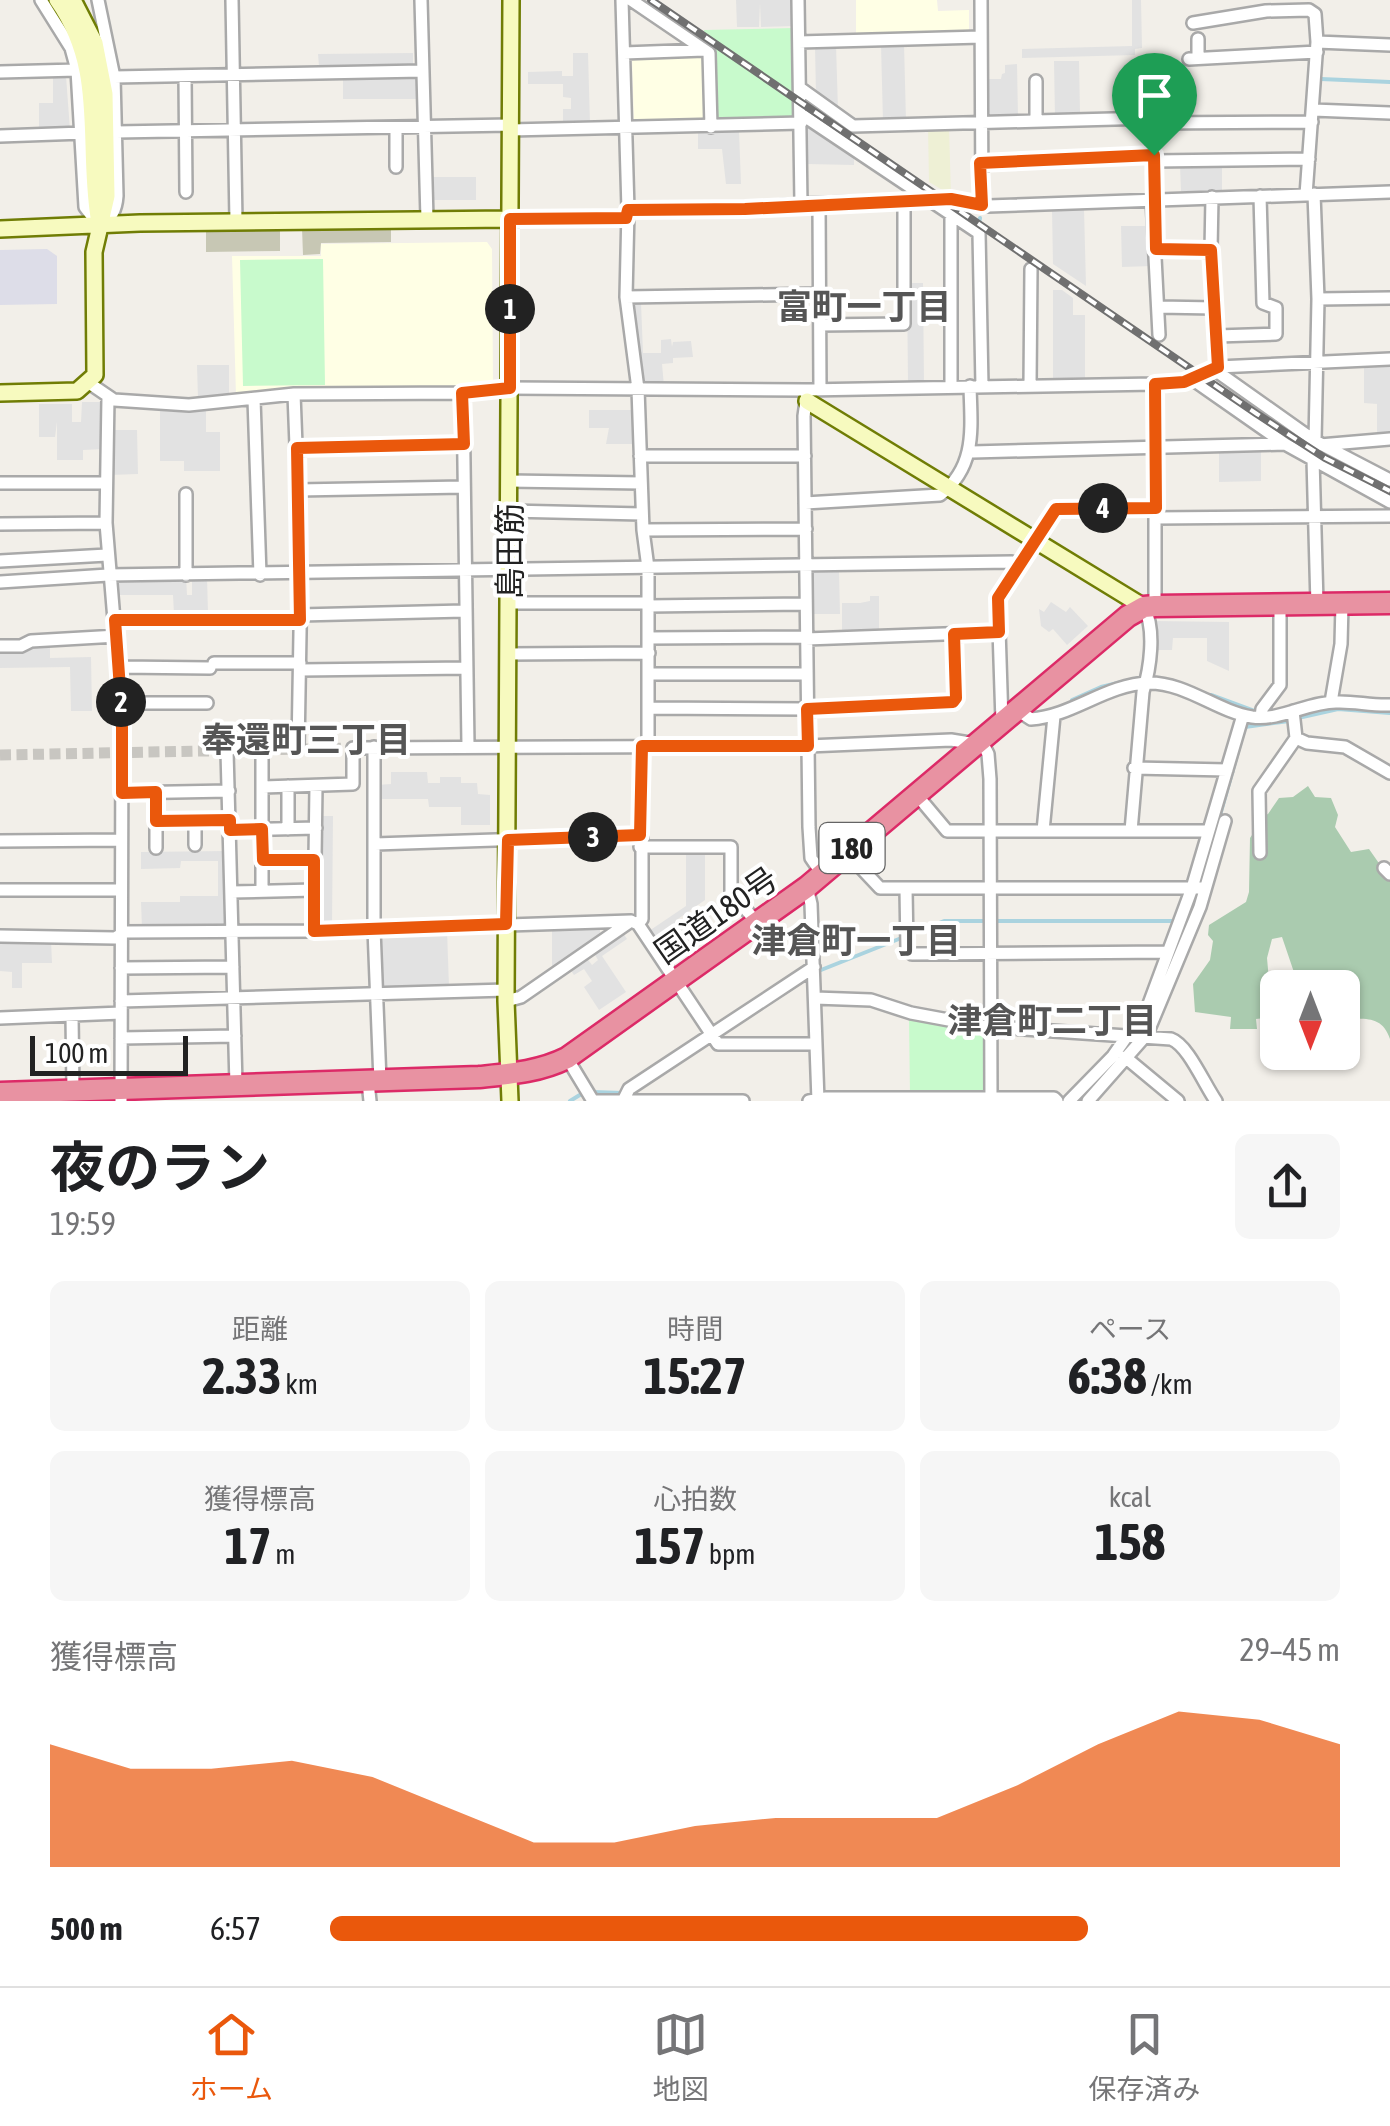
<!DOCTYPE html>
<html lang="ja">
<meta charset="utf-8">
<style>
:root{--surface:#fff;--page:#f6f6f6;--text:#202124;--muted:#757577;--line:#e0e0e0;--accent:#ea580c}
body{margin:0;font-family:"Asap Condensed","Noto Sans JP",sans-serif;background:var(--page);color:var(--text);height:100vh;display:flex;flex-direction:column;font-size:38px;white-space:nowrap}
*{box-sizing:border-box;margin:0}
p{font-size:32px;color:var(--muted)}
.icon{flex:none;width:55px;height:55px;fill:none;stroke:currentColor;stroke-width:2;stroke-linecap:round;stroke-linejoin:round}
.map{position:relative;height:1101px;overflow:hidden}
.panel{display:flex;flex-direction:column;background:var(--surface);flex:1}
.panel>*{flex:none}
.needle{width:65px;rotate:180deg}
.buttons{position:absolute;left:1260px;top:970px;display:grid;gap:20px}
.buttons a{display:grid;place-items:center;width:100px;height:100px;border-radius:15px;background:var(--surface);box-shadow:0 2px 8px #0004;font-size:50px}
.scale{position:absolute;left:30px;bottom:25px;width:158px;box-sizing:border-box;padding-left:10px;border:5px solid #222;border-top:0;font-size:28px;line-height:35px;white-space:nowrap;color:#222;-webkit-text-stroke:8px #fff;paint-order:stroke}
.pin{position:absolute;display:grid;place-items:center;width:85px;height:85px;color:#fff;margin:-102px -42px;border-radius:50% 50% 50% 0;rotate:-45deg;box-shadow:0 0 10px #0007}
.pin .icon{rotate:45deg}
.km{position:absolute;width:50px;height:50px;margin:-25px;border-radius:50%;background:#222;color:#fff;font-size:28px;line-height:50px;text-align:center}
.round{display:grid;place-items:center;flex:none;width:105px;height:105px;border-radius:15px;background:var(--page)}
.summary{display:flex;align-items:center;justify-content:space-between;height:170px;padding:0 50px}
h1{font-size:55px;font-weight:700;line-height:75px}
.stats{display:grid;grid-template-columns:repeat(3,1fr);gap:15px;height:170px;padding:10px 50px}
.stats div{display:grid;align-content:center;border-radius:15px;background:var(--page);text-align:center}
.stats b{font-size:50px;font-weight:700}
.stats small{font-size:28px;font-weight:400}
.stats p{font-size:28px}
.chart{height:280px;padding:20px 50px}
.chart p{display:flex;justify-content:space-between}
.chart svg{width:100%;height:180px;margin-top:10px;fill:var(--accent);opacity:.7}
ul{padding:0 50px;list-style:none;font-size:32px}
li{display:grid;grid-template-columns:160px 120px 1fr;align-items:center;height:75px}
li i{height:25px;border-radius:12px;background:var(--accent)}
.menu{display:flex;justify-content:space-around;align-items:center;height:140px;border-top:2px solid var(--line);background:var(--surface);font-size:28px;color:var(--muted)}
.menu a{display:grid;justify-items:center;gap:5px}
.menu .selected{color:var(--accent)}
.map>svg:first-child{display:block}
.education{fill:#ffffe5}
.construction{fill:#c7c7b4}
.farmland{fill:#eef0d5}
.cemetery{fill:#aacbaf}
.park{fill:#c8facc}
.parking{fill:#e2e2e2}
.plaza{fill:#dddde8}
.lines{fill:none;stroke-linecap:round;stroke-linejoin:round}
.stream{stroke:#aad3df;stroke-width:4}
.street-tunnel{stroke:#c8c6c1;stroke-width:11;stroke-dasharray:11 5.5;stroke-linecap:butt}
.street-casing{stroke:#a9a9a9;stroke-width:16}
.secondary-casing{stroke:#707d05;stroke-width:20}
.highway-casing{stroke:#dc2a67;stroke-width:25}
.street{stroke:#fff;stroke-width:11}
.secondary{stroke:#f7fabf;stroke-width:15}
.highway{stroke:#e892a2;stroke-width:20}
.rail-casing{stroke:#707070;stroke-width:8}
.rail{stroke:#fff;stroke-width:4;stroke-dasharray:11;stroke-linecap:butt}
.route-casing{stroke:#fff;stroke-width:20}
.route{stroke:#ea580c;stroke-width:12}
.labels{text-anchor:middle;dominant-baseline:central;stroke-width:8;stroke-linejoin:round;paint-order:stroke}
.shield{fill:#fff;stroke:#646464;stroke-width:2.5}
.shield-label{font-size:30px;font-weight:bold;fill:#222}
.street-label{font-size:32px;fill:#222;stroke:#fff}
.neighbourhood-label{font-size:35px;font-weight:bold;fill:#555;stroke:#fff}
</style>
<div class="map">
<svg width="1390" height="1101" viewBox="0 0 1390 1101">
<rect width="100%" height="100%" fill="#f2efe9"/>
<path class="education" d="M856,0h81l1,11 31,-1v24l-113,3z
M705,55l2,65 -73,4 -2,-67z
M487,242l5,7 1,137 -257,10 -4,-140h89v-12z"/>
<path class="construction" d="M302,228h89v14l-70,1 -1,11 -17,1z
M206,230h74v21l-74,1z"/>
<path class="farmland" d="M928,127h21l2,68 -22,-13z"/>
<path class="cemetery" d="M1308,786l7,11 16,1 7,17 -3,12 16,25 18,-3 21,30v160c-8,-24 -25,-20 -47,-20l-1,-31 -43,-1 -17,-50 -10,2 -5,19 4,45 -7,1 1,14 -9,1 1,10h-27l1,-12 -36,-5 -2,-28 17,-24 3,-19 -5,-6 1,-10 37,-23 3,-10 1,-54 10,-15v-6l8,-3 11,-16 14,-1z"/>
<path class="park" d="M794,28l2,93 -79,1 -13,-92z
M323,259l2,126 -82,1 -3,-126z
M909,1017l75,14 3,60 -3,4h-74z"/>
<path class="parking" d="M736,0h56l1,26 -32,1 -1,-24 -1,24h-22z
M1132,0h9l1,48 -7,1v6l-113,3v-9l110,-3z
M904,44l2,77 -23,1 -2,-77z
M836,45l2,65 -22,-15 -1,-49z
M413,53v12l-94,1 -1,-12z
M573,53h15l2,71h-27v-15h8v-11l-8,-1v-13h-35v-12l34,-1v5h11z
M1054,61h25l1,52h-9v4l-16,1z
M1017,64l1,54 -31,1v-40h14l1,-5 3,-1v-8z
M418,75v24h-75v-23z
M53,76h13l4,54h-31v-27h14z
M805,122l49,33v10l-47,-1z
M698,131h41l2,53h-15l-4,-35h-24z
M1222,164v27h-41l-1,-26z
M429,177h47v23h-46z
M1052,209h32l2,77 -33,-22z
M1121,226h30l1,40 -30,1z
M907,283h16l1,100h-16z
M1053,290h9l11,8v17h12v64h-32z
M632,303h9l2,50h18v-13l10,-1 1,8 1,-5 18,-1 2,16 -20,1v5l-11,1 2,22 -24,-1z
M1364,364h26v72l-13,1v-33l-13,-1z
M197,365h32v33l-31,1z
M82,402h21l1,47 -21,1v10h-26v-38l-2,15h-16v-33h33v18h9z
M160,407l46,3v22h14v39h-36v-10h-24z
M589,410h46l1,34h-30l3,-16h-20z
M111,430h26l1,44 -29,1z
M1219,451h42v30l-42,1z
M811,570h28l1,44h-28z
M186,577l1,18h5v-18h15l1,36 -34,1 -1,-19h-58v-17z
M870,596h9v36l-37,1v-30h18l10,-2z
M1051,602l15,10 4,-5 18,19 -21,19 -14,-16 -4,3 -8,-6 -2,-17 5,3z
M1153,621l76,1v49l-22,-10v-23h-34l-1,12h-19z
M50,641v17l41,-1 1,54h-21l-1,-44 -70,1v-19z
M391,772h36l1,11h12v-6h21v6h16l1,11 12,1v30h-29v-18h-32l-1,-8h-51v-14l14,-1z
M321,816h12l-1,108h-13z
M689,850h16v50l-30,21 18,26 -23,16 -21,-32 37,-25v-53z
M226,851v73l-84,4 -1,-26h39v-6h38v-35h-37l-1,7 -39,1v-17z
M552,926h48v12h-6v4l-11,8h-7v3l-7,1 2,4 -19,10z
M447,930l2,57 -63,2 -5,-5 -2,-48 3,-4z
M623,933l4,6 -25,17 24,36 -27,18 -15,-23 8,-6 -8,-12 -10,6 -4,-6 16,-12 6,8 6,-5 -4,-7z
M0,938l51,2 1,23h-30v25h-10v-16l-12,-1z"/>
<path class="plaza" d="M47,249l10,7v48l-57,1v-55z"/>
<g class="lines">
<path class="stream" d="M1321,79l69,3
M978,228l2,-10
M1211,695l46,17
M1072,700l29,-13 42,-10
M1298,718l40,-9 52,4
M996,897v24
M996,921h180
M1179,943l19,-50 47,-166 44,-6
M816,972l128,-51h42
M592,1092l31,1
M632,1093l163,-107
M570,1101l13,-8"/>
<path class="street-tunnel" d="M0,755l357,-7"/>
<g class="street-casing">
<path id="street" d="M41,0l30,48 6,22 8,137 14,18c13,-8 17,-14 18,-29l-3,-119 -16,-77
M232,0l4,221
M421,0l6,219
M622,0l6,210 -2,87 12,92 5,141 5,38v178
M631,0l78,53 2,74
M798,0l3,204 150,-5 37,7 402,-14
M981,0l1,205
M1193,23l73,-12 43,-1 6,4 2,28
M1198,39v18
M799,42l182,-5
M624,53l80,-3
M1189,59l128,-7
M0,72l77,-2
M185,76l1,116
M114,77l308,-6
M1036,81v40
M800,88l53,38 298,-8 3,81
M1313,110l77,3
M801,114l178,119 3,153
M1152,123l160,-1
M396,128v39
M510,130l291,-7
M116,132l394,-7
M0,136l83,-3
M1154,161l155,-2
M980,163l174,-8
M1314,194l4,105 -3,142 75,39
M1306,195l11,-153 73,3
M1212,197l-1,53 7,117
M1152,199l7,136
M819,204l1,185
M628,210l117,-1 56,-5
M509,219l117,-1
M1156,249l55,1
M626,297l194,-3
M1318,299l72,-1
M1158,307l57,1
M820,325l84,-1v-122
M1217,336l59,-2v-26l-13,-5 -3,-107
M1212,368l103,73
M1192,379l93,65
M89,383l25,17 75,5 105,-11 169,-1 33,-5 310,2 349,-6 29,-2 34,-15 172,-8
M1155,384v222
M1030,385l1,-116
M951,386v-172
M463,393l5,353
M294,394l7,181 -3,174
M807,394l-3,22 5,411 2,31 11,16
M108,397l-2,126 16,194 -1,384
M254,399l6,176
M1320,445l70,-6
M297,449l166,-4
M972,452l313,-8 105,58
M640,456h165
M1313,459l4,145
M509,481l132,2
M0,483h106
M298,490l165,-3
M186,494v81
M805,503l135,-8c37,-29 31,-67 30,-109
M509,511l133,3
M1155,518l235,-2
M0,524l106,-1
M643,530l163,-1
M0,561l107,-6
M0,582l108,-7 904,-13 9,3
M508,603h140
M648,606l158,-2
M300,615l164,-4
M115,620h185
M648,638l158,-1
M806,639l193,-7
M0,646h21l10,-5 86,-5
M508,654l141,-1
M214,663h86
M119,667l91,1
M300,670l167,-2
M649,674h158
M1331,702l10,-58 1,-40
M121,703h86
M648,708l159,1 146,-7 3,-4 -2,-64
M1017,710l14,9c42,-3 75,-35 118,-36 38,0 67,28 103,34 29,4 55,-15 84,-15 18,-1 35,4 54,3
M1261,717l1,-8 18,-24v-81
M1002,722l-4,-124 58,-89 99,-1
M1296,738l11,5 38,4 45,26
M981,740l7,14 2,25 1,322
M374,747v182l6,152
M357,748l451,-2 143,-6 25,4
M262,750v141
M227,751l9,334
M1134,768l93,2
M288,786v43
M263,787l90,-3v-36
M156,792v56
M121,793l108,-2
M916,794l31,37h261
M195,820v25
M156,821l74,-1
M230,830l86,-2
M1043,831l11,-115
M1131,831l12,-139c7,-23 13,-62 1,-85
M0,841l120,-1
M375,844l265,-9
M640,847h91v45l27,32
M847,853l33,35h325
M1260,853l-1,-62 37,-53 -3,-27
M263,860h51
M1384,868l6,6
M807,887l4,17 7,197
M906,889l1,60 5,5 256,-2
M0,890h119
M231,892l83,-2
M638,924l4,-5v-173
M314,931l2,-145
M0,936l115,2 10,-6 189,-1 317,-10 7,3 80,120h98
M121,968l112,-1
M815,998l56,2 40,13 70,13 190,13c17,6 33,45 45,62
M121,1001l385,-11
M506,1001l15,-4 110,-76
M1146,1012l46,-124 51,-173
M72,1016l1,75
M0,1018l121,-5
M121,1038l114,-2
M1125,1057l53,44
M567,1058l26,43h150
M368,1082l2,19
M623,1101l6,-12 185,-122
M809,1101l17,-3h228l3,3
M1069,1101l44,-45 14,-20
M1088,1101l59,-67 53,-127 25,-86"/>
</g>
<g class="secondary-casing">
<path id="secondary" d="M57,0c49,69 29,139 41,217
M0,229l140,-6 369,-4
M0,393l77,-2 18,-16 -1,-123 13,-56 -2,-102 -10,-51 -22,-43
M807,401l337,206
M510,1101l-4,-100 5,-1001"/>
</g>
<g class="highway-casing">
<path id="highway" d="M0,1093l479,-16c30,-3 60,-5 88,-19l240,-171 321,-271 16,-9 11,-1 235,-3"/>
</g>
<use href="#street" class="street"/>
<use href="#secondary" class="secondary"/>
<use href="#highway" class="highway"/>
<g class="rail-casing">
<path id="rail" d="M651,0l606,414 68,44 65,33"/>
</g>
<use href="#rail" class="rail"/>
</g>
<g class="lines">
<g class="route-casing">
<path id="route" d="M1154,155l2,94 55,1 7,117 -34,15 -29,2 1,124 -100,1 -58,89 1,34 -45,2 2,64 -3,4 -146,7 1,37h-166l-2,89 -132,5 -2,84 -192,7v-71h-51l-1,-31 -32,1v-10l-74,1v-29l-34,1v-77l-7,-96h185l-3,-172 167,-4 -2,-51 48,-5v-169l116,-1 2,-8 117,-1 206,-10 31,6 -2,-42z"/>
</g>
<use href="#route" class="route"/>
</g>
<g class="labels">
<rect class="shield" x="819.5" y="823" width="65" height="50" rx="8"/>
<g class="shield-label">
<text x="852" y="848">180</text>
</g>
<g class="street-label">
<text transform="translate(509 551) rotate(-90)">島田筋</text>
<text transform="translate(716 915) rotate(-35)">国道180号</text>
</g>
<g class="neighbourhood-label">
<text x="864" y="306">富町一丁目</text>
<text x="306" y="739">奉還町三丁目</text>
<text x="856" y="940">津倉町一丁目</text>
<text x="1052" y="1020">津倉町二丁目</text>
</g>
</g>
</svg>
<div class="buttons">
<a><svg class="needle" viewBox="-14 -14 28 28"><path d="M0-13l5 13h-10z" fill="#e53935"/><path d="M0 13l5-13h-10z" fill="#757577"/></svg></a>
</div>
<div class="scale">100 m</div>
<div class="pin" style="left:1154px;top:155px;background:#1e9e55"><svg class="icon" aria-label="arrive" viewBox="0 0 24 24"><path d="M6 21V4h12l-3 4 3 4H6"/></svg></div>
<b class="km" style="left:510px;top:309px">1</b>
<b class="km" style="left:121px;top:702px">2</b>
<b class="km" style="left:593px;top:837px">3</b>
<b class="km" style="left:1103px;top:508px">4</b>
</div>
<section class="panel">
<div class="summary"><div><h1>夜のラン</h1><p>19:59</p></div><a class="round"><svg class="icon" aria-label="share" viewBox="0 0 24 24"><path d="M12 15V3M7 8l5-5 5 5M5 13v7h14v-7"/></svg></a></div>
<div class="stats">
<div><p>距離</p><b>2.33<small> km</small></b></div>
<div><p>時間</p><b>15:27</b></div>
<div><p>ペース</p><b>6:38<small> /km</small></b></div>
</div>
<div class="stats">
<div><p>獲得標高</p><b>17<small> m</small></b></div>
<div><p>心拍数</p><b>157<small> bpm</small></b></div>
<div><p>kcal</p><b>158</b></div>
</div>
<div class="chart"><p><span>獲得標高</span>29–45 m</p>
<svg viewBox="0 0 160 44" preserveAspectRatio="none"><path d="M0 44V14L10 20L20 20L30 18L40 22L50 30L60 38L70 38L80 34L90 32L100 32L110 32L120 24L130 14L140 6L150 8L160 14V44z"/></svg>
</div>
<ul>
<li><b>500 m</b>6:57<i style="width:75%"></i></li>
</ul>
</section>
<nav class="menu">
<a class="selected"><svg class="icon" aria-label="home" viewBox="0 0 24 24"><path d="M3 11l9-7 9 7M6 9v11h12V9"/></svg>ホーム</a>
<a><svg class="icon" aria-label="map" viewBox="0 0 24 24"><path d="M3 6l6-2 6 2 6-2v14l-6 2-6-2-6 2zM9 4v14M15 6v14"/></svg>地図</a>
<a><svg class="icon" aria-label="saved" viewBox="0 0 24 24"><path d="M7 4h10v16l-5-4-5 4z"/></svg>保存済み</a>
</nav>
